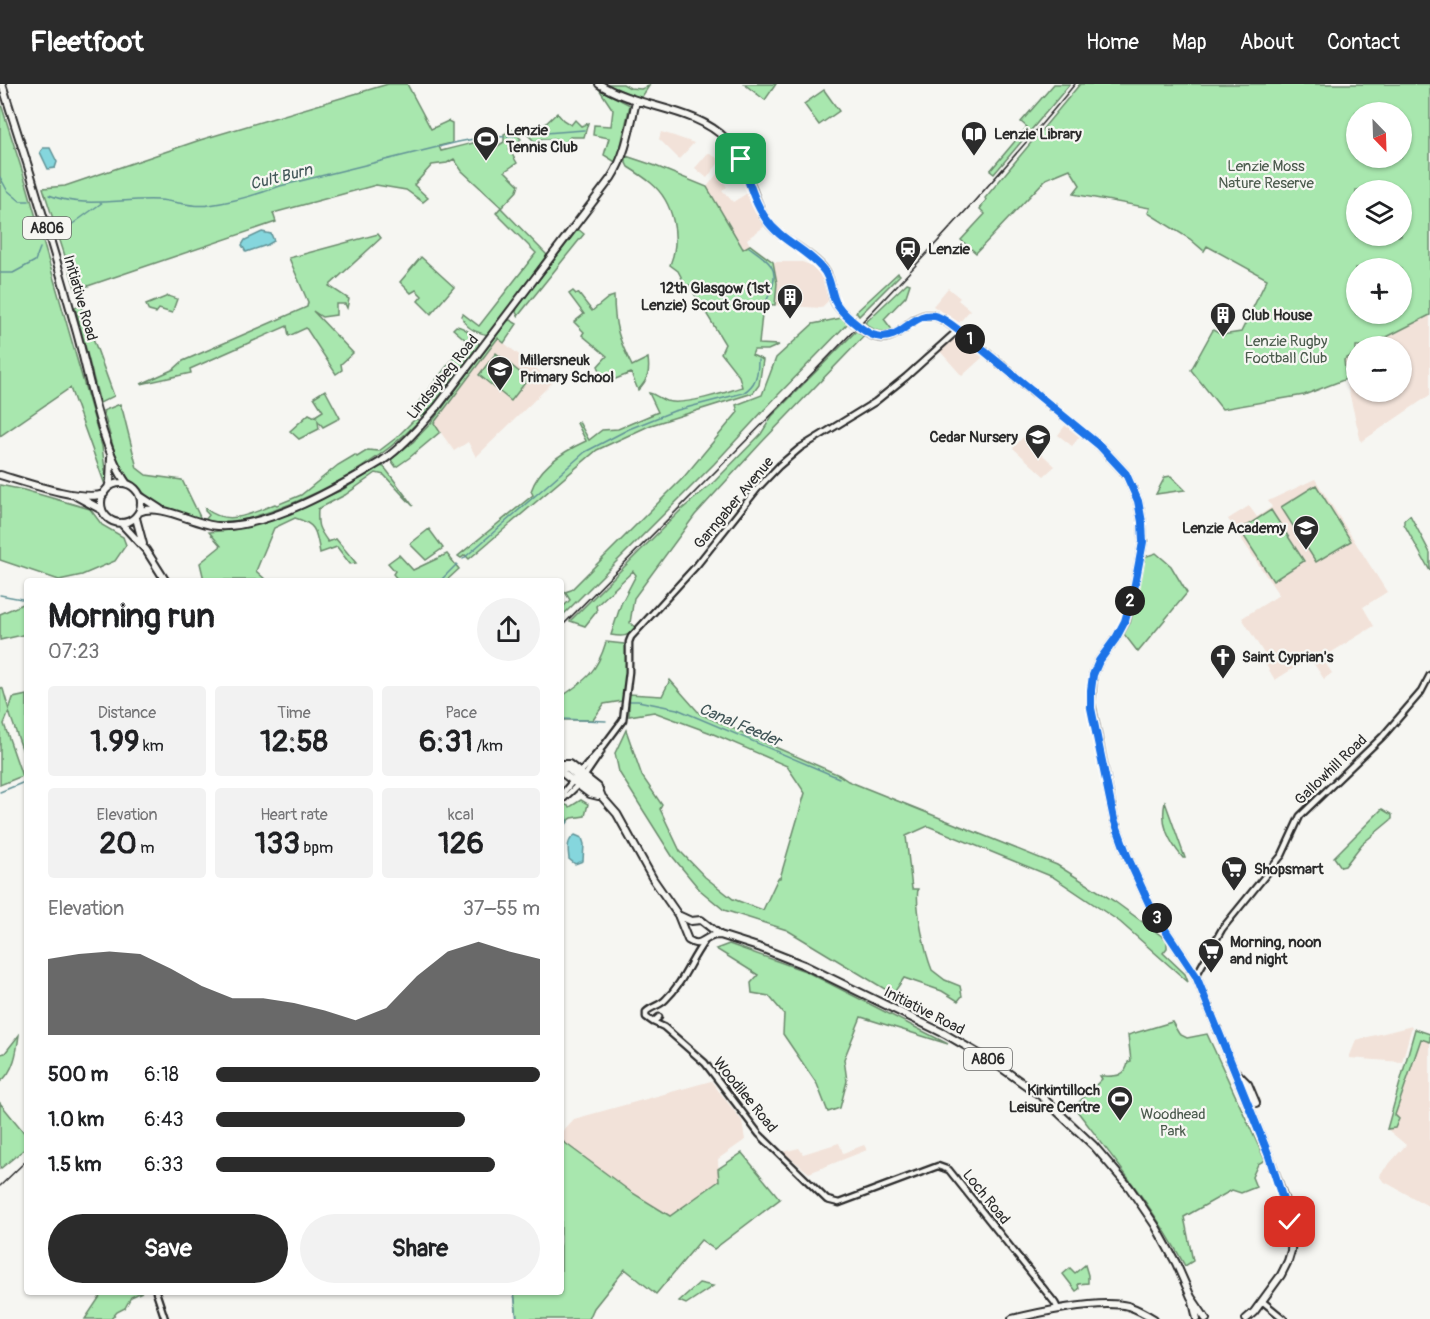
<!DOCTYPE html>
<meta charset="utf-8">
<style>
:root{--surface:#fff;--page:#f2f2f2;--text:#202124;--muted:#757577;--accent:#2b2b2b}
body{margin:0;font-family:Pangolin,sans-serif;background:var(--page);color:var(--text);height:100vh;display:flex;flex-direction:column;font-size:22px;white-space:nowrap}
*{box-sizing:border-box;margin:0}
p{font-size:20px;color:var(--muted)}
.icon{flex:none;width:33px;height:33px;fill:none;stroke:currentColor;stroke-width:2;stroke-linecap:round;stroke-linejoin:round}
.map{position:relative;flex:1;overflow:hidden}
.side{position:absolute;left:24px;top:494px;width:540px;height:717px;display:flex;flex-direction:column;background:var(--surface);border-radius:6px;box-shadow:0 2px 4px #0004}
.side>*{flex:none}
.needle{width:39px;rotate:157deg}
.fabs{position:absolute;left:1346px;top:18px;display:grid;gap:12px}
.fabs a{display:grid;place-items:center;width:66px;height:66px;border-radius:50%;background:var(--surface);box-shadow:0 2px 4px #0004;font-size:30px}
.pin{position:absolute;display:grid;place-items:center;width:51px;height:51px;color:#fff;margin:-26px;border-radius:12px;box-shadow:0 3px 9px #0006}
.km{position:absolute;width:30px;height:30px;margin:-15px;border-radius:50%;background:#222;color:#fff;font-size:16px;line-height:30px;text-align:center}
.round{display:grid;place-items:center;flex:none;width:63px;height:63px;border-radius:32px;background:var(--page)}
.overview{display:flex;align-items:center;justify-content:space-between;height:102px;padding:0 24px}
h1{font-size:33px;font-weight:800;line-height:45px}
.figures{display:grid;grid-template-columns:repeat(3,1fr);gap:9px;height:102px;padding:6px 24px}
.figures div{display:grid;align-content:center;border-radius:6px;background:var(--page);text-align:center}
.figures b{font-size:30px;font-weight:800}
.figures small{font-size:16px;font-weight:400}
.figures p{font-size:16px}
.chart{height:168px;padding:12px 24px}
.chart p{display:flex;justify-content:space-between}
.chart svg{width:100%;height:108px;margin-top:6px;fill:var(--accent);opacity:.7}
.cta{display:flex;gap:12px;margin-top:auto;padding:12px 24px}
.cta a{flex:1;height:69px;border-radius:36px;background:var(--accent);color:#fff;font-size:24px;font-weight:800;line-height:69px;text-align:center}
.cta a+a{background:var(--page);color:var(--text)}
ul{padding:0 24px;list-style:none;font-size:20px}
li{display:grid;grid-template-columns:96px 72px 1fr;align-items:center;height:45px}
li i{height:15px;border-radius:8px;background:var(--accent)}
header{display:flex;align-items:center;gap:36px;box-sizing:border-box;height:84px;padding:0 30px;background:var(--accent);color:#fff}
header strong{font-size:28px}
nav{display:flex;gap:33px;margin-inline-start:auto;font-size:21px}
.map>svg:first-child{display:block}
.built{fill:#f2e2d9}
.green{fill:#a8e7ae;stroke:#6a896c;stroke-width:1.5;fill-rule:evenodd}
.water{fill:#85d6dd;stroke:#619296;stroke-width:1.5}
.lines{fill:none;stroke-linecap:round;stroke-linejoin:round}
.stream{stroke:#619296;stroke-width:1.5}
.minor-casing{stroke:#2b2b2b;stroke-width:9}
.major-casing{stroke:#2b2b2b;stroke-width:10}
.minor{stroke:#f6f6f2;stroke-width:4.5}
.major{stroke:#f6f6f2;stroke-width:6}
.rail{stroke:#2b2b2b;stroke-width:1.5}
.route-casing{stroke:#fff;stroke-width:12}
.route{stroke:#1a73e8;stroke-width:8}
.labels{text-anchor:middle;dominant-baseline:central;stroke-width:4.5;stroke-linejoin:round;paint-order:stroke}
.shield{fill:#f6f6f2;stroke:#686867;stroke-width:1.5}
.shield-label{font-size:14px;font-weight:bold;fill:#2b2b2b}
.poi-label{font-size:15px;font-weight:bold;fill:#2b2b2b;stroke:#f6f6f2;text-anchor:start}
.park-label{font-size:15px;fill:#4a5a4c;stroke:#f6f6f2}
.street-label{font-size:15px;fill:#2b2b2b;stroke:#f6f6f2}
.water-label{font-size:16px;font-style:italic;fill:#425658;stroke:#f6f6f2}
</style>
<header>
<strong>Fleetfoot</strong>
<nav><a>Home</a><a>Map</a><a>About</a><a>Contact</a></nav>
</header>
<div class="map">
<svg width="1430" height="1235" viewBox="0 0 1430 1235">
<rect width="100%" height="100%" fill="#f6f6f2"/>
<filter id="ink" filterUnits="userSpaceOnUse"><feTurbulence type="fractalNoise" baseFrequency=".0167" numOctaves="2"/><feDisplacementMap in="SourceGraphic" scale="12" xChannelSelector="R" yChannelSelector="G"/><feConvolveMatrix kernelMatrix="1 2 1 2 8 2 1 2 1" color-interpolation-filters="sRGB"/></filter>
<g filter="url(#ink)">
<path class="built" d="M661,48l13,4 20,7 -15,16 -20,-20z
M708,69l13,7 -14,18 -12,-10z
M717,90l10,13 -5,3 11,12 16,-10 10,24 6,10 -18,13 3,6 -6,4 -37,-62z
M773,178h29l14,5 10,15 6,15 -11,11 -46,-3 2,-22z
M948,204l12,10 -2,2 12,10 -11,13 -26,-17z
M1430,231v80l-69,47 -15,-62 -2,-20 12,-7v39h45v-46h-32z
M498,254l55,44 -77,75 -8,-15 -14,9 -20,-28z
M961,254l23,18 -22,20 -23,-26 15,-11z
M1067,339l14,12 -9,11 -14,-11z
M1023,353l32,29 -11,10 -31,-28z
M1315,395l72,113 -24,15 11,19 -52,32 10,15 -8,6 -14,-21 -35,22 -12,-20 3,-3 -24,-39 37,-23 -51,-76 21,-13 8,11 15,-10 -4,-6z
M1412,942l-10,36 -53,-4 7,-18z
M1415,945l15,5v173l-47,-26 -3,-4 1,-4 25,-28 -19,-16z
M711,997l31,40 3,19 -27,19 1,22 -49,35 -39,-24 -70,-52v-7l13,-14z
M839,1059l4,10 21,-8 3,5 -58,23 -26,-21 16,-4 4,6z"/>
<path class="green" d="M388,0h19l24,45 17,-8 4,2v20l-13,3 2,5 40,-10 8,1 4,7 11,-7v-8l8,-4 9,9 -12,10 8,14 -12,8 14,14 -2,6 -16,17 46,47 -58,80c-11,-2 -25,-7 -27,-19l1,-2 16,12 57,-73 -40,-40 5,-6 -39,-36 -8,-12 -7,4 -15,2 -18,20 14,13 -5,4 -17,-12 -30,-5 -103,28 3,9 -200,68 -33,-102 22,-2 135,-46z
M605,0h18l7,4 11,1 8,-3 -8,12z
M744,0h32l-11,16z
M1054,0h16l-76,90 -4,-3 37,-44 -6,-5z
M1080,0h350v231l-61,31h-13v7l-12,7 2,19 -42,16 -82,14 -31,-39 22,-40 9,5 19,-3 26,-53 -60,-33 -3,5 -14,-12 -42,-26 2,-5 -77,-14 7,-9 -10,-16 -24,10 -70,74 -15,-13 24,-26 -5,-5 6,-9 -1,-2zM1356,28h45v46h-45zM1356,106h45v46h-45zM1356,184h45v46h-45z
M599,5l31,16 -13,58 -13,-8 5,-17 -16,-3 1,-10 17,1 2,-16z
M824,6l15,21 -20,14 -15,-21z
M0,17l27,85 75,260 4,32 -2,4 -34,-94 -70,48z
M557,29l6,7 8,5 4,-5 6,6 7,-3 -4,14h-14l-6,10 -8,-8h-15l-5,4 -11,-11 15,-3z
M626,72l27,9 54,22 36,62 7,-4 23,17 4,21 -2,22 -12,-1 -4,40 20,1 -11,5h-14l-2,5 11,5 -4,25 -6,8 -102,32 -54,25 -128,109 -4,-4 -4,3 -3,-2 75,-61 -2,-4c8,-24 33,-40 55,-50l-9,-18 2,-1 10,18 13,-10 16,-1 40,-17 -9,-19c6,1 11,6 17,8 17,5 59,-8 76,-14l-3,-11 -18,-23 4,-9 -36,-59 -3,1 -8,-15 -8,-6c11,-27 4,-63 -19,-82 -7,-6 -15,-11 -23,-16l-2,-4z
M578,145l6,5 -66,82 -2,-4 1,-4z
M378,150l3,4 -52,48 20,13 -2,9 -2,-4h-9v11l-14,2 -9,-6 40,42 -12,11 1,6 -6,4 -30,-46 -17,8 -2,-10 -97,43 1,4 -50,11 33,-15 9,-8 124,-54 1,-5 -19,-44z
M421,173l33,30 -23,27 -13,-13 4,-5 -6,-6 -5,3 -11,-11z
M898,189l2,2 -41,41 -3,-4z
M907,199l3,1 -4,12 -22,23 9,12c-13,2 -19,0 -28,-8z
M573,207l3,3 2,-1 14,18 16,-13 6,-2c0,30 5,44 18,70l16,-8c2,14 0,22 -10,32l-7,-17 -26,10 -7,-17 9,-10 -25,-21 2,-3 -10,-10 10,-8 -15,-20z
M168,212l9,3 -5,14 -13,-4 -3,4 -7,-2 -3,-6z
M81,221l33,91 -14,7 -25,-96z
M846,233l4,4 -73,75 -63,68 -153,153v-8l9,-9 -5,-8 6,-2 112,-112 55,-66 -2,-7 26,-10 14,-37 37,-34z
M510,236l7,4 -13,19 -6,-5 -64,85 6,9 -31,26 -13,9 -5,-7 1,-3 21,-15 18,-19 76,-102z
M456,242c9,1 21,11 24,21l-34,44 -23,27 -10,-9 54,-68 -14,-12z
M858,245l7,6 -104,108 -66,72 -61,83 -4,25 6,5c-8,9 -14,9 -25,7l10,-31 15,-29 -3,-4 -37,35 1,5 -12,15 -15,-5 111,-111 34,-29 46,-47 11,-18z
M496,269l32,26 -17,22 -32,-26z
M325,306l15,28 -17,9 -5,-6 1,8 -20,10 -9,-8 19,-17 8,4 -2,-2 8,-5 -9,-14z
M120,320l3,8 14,56 9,7 36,5 19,39h5l3,-4 -4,-4v-3c22,19 46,6 70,-4l2,1 24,-10 37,-30 17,-10 2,2 11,-7 11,1 17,-13 20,-20 3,3c-41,42 -90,69 -144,89 -16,5 -32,12 -49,11l-2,3 -10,-1 -42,-12 -23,-12 -11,-13 -10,-7 -11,-19 -14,-49z
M380,382l4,1 4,5 25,34 -29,-31 -8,-2 -31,22 -27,14c-1,17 0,19 10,33l8,-3 20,24 -6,1 -13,-17 -17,6c-4,-21 -3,-29 -25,-35l-21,10 -18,43 10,9h-62l-4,-17 21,-17 -12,-14 29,-3 44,-14 60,-25z
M1171,392l14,14 -29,4 9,-17z
M0,401l24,5 66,19 12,16 21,12 3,8 -11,16 -33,14 -23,5 -59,-20z
M1316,401l35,56 -35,21 -35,-55z
M1271,426l33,51 -31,20 -33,-51z
M1410,431l20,38v18l-26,-47v-4z
M429,445l14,19 -17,12 -16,-16z
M1156,469l15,13 16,27 -49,59 -14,-18 5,-12 15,-65z
M447,470l12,15 -12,11h-49l-5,-6 2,-3 -7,-8 11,-8 14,15z
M25,519l2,1v30l-27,6v-26z
M606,558l18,2 4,4v24l-6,29 -18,3 -11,16h-32v-23c25,-17 36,-25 45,-55z
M670,596l30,34 139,61 9,6 209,84 57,36 53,39v8l-4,5 22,21 3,8 -68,-60 -67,-45 -125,-51 -22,10 6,53h6c-3,18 7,64 14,81l13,10 15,6 2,10 -4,5 -16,-10 -38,-13 -11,16 -106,-64 -63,-20 -24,-20 -28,-34 -53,-84 -4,-19 11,-23 16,46 20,29 -2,4 20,42 25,26 28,22 30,11 15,-32h2l25,-85 -18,-27 -76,-33 -57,-21 -25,4v-22l33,2z
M0,603l3,2 6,21 4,-12 14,-3v68l-18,-51 -5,12 18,52 -22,9z
M581,716l7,4 -3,12 -13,2 -11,7v-18l3,-3 6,3z
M1165,718l20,56h-2c-14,-17 -23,-33 -18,-56z
M1382,725l10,6v4l-30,25 -17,22 -4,1 -7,-10z
M729,860l76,27 143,73 -87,-27 -17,42 3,22 -7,27 -12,4 -11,-28 -34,-50 1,-20 -15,-18 -17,-3 -1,-10 7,-8 -42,-26z
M1172,938l7,12 8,4 20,-4 58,126 -7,4 -6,13 4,10 -15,6 -9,-3 -48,27 9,44 -8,5c-30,-57 -72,-108 -111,-159l28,-28 -2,-3c11,0 26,3 28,-14l3,-1 -3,-26z
M1415,945l15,5v8l-9,-3 -26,76 4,4 -4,9 -8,1z
M19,951c-2,16 -5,37 -19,47v-28l5,-1z
M0,1019l27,33v11l-27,22z
M561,1056l70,52 39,24 49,-35 -1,-12 24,-16 38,46 -66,50 -13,-9 -45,54 -31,-25 -31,39 -5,11h-72l-3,-27h47z
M1085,1181l3,10v8l-10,1 1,5 -3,2 -13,-17 7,-6 5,5z
M699,1199l14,3 -27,18 -7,-3z
M97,1208h45l-11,5 -6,11 -8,4 -6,7h-26l16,-24z"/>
<path class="water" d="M43,64h7l7,14 -2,6 -7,1 -8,-17z
M262,148l9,2 3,7 -7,4 -21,7 -4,-7 3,-5z
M575,751l7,3 2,6 -1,17 -8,3 -6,-5c-1,-10 -3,-18 6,-24z"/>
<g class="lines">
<path class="stream" d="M533,50l51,-4
M0,93l7,13 13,11h9
M49,111c35,14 73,3 110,5 16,1 34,8 50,5 23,-3 50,-11 71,-19l178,-44 21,-4 36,-2
M60,149l43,-31
M749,163c17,12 32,20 22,43 -2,5 -3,9 -6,13
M0,189h13l22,-12 5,-13
M463,475l122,-107 44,-23 45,-18 69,-18c13,-8 15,-18 15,-33
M441,496l16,-16
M0,511l27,5
M630,617h8l39,8 162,69
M561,635l45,2
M0,708l27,-11
M561,721l7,17 -7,8
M514,1208l3,27"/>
<g class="minor-casing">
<path id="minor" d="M584,693l17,-25
M561,711l44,-51 18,-24 6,-48v-30l2,-5 66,-72 61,-77 21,-22 21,-18 75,-46 31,-25 52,-47
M561,717l18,-17
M1196,892l26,-47 60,-74 18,-39 83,-80 38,-44 9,-17
M659,933l-6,5 -7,-5v-5c6,-6 14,-6 20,-13 17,-16 24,-38 38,-57
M653,938l11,5 41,36 54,71 68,66 12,3 99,-37 11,4 106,133 3,6
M156,1208l9,27
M1262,1217l22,18"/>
</g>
<g class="major-casing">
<path id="major" d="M2,0c27,83 52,166 75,249 12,43 25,117 50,151
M599,0c39,25 95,22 128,56 21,22 23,53 38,78 14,22 42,31 58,50 9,11 7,23 12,34 4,8 22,24 29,29 32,22 43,-17 66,-16 12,1 21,11 31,17l139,114 26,28 12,27 4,21 1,20 -9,47 -8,32 -10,17 -17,23 -6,14 -2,28 23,116 14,39 24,52 44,66 73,180 18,51 5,25 -1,19 -3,10 -7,14 -27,37 -8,7
M0,391c24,7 81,27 104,19
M101 419a20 20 0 1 1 40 0a20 20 0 1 1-40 0Z
M108,404l2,-7 1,-24
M76,412l26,14
M140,412l20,13
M139,428c21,-10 56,13 79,14 49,3 123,-40 164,-65 21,-14 39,-36 55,-54l174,-229c15,-23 19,-51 25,-77
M136,434l7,26
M121,439l25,27 19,30
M561,680h8l29,23 4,10 15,17 36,65 25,36 10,25c11,7 13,1 22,-3 3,-2 6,-2 10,-2
M562,682l7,4 32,26
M561,688l29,22 8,2
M678,831l13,6 10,-1 19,15 41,13 43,17 141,69 48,28 48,34 53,50 35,41 26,38 21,38 15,34 15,22
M1236,988l12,12 8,19
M1193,1218l4,17
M1012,1235c29,-7 88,-20 116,-13 9,3 18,8 26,13"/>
</g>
<use href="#minor" class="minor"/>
<use href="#major" class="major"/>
<path class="rail" d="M561,543c175,-178 356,-350 514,-543
M0,1102l27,-26"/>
</g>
</g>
<g class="lines" filter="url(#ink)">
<g class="route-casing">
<path id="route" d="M741,75c7,20 13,43 25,60 13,20 39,30 55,48 10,10 9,22 14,34 4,10 30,33 41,35 26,7 37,-28 62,-19 8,3 16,10 23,15l139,114 26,28 12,27 4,21 1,20 -9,47 -9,32 -9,17 -17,23 -6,14 -2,15v18l19,92 4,19 14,39 24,52 44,66 73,180 21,66"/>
</g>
<use href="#route" class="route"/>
</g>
<defs>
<g id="library-pin" transform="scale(1.35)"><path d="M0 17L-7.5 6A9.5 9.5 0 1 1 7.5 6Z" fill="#2b2b2b" stroke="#f6f6f2"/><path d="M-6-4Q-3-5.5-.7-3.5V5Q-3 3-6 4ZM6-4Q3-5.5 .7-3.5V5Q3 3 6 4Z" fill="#fff"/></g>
<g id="stadium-pin" transform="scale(1.35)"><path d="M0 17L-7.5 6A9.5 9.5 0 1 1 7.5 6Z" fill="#2b2b2b" stroke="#f6f6f2"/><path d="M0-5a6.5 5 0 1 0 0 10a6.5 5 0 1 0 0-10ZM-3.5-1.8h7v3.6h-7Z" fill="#fff"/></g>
<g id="station-pin" transform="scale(1.35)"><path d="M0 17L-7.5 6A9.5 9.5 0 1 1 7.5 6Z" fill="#2b2b2b" stroke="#f6f6f2"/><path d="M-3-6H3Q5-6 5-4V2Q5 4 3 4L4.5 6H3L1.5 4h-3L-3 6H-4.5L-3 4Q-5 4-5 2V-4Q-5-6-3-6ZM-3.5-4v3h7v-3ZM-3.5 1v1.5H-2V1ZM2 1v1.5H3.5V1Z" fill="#fff"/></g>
<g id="building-pin" transform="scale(1.35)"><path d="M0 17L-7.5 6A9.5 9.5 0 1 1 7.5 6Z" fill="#2b2b2b" stroke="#f6f6f2"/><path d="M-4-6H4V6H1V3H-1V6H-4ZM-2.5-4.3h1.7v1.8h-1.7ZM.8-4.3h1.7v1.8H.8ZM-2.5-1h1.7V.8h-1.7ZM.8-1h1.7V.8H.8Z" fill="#fff"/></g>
<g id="school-pin" transform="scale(1.35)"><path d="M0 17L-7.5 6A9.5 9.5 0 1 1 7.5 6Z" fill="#2b2b2b" stroke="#f6f6f2"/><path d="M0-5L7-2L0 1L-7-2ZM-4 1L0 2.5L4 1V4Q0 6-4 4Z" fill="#fff"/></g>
<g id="church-pin" transform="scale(1.35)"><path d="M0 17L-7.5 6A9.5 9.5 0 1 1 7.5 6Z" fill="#2b2b2b" stroke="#f6f6f2"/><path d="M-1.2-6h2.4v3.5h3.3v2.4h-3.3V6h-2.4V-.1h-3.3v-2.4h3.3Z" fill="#fff"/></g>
<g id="supermarket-pin" transform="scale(1.35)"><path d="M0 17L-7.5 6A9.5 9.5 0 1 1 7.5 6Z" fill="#2b2b2b" stroke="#f6f6f2"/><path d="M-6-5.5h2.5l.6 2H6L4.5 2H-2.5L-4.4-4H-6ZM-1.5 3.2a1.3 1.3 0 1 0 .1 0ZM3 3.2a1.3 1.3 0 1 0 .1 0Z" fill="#fff"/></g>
</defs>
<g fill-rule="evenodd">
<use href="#library-pin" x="974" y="50"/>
<use href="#stadium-pin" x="486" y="55"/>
<use href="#station-pin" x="908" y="165"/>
<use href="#building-pin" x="790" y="213"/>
<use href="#building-pin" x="1223" y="231"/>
<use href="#school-pin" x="500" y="285"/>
<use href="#school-pin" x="1038" y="353"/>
<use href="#school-pin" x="1306" y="444"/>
<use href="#church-pin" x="1223" y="573"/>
<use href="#supermarket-pin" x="1234" y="785"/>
<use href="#supermarket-pin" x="1211" y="867"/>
<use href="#stadium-pin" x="1120" y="1015"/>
</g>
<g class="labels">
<g class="shield">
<rect x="23" y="133" width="48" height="22" rx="4.5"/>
<rect x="964" y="964" width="48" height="22" rx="4.5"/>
</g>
<g class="shield-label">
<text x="47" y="144">A806</text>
<text x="988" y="975">A806</text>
</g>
<g class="poi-label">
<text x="506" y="46">Lenzie<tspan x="506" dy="17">Tennis Club</tspan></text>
<text x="994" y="50">Lenzie Library</text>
<text x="928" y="165">Lenzie</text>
<text x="770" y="204" text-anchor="end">12th Glasgow (1st<tspan x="770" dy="17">Lenzie) Scout Group</tspan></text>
<text x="1242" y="231">Club House</text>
<text x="520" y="276">Millersneuk<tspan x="520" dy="17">Primary School</tspan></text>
<text x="1018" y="353" text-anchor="end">Cedar Nursery</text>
<text x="1286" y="444" text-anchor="end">Lenzie Academy</text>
<text x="1242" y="573">Saint Cyprian's</text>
<text x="1254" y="785">Shopsmart</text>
<text x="1230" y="858">Morning, noon<tspan x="1230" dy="17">and night</tspan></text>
<text x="1100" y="1006" text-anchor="end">Kirkintilloch<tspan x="1100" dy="17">Leisure Centre</tspan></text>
</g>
<g class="park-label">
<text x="1266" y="82">Lenzie Moss<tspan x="1266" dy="17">Nature Reserve</tspan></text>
<text x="1286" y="257">Lenzie Rugby<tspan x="1286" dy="17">Football Club</tspan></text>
<text x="1173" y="1030">Woodhead<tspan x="1173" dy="17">Park</tspan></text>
</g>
<g class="street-label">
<text transform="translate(80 214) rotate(74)">Initiative Road</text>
<text transform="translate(443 293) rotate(-51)">Lindsaybeg Road</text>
<text transform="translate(734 419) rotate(-50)">Garngaber Avenue</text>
<text transform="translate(1331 686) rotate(-44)">Gallowhill Road</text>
<text transform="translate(924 927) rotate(27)">Initiative Road</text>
<text transform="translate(745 1011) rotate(51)">Woodilee Road</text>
<text transform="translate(986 1113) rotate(51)">Loch Road</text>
</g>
<g class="water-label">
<text transform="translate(281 93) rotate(-14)">Cult Burn</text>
<text transform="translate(740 641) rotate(23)">Canal Feeder</text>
</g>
</g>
</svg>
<div class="fabs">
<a><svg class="needle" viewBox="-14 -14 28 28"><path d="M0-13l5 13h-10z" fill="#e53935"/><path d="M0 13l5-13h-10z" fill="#757577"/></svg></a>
<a><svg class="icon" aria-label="layers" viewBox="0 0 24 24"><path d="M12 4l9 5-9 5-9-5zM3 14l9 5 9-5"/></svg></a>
<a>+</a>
<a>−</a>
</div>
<div class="pin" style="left:741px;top:75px;background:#1e9e55"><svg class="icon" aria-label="arrive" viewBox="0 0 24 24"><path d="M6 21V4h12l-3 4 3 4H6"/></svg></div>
<div class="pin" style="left:1290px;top:1138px;background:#d93025"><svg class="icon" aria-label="check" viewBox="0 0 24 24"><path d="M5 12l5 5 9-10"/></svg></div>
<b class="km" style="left:970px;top:255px">1</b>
<b class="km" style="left:1130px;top:517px">2</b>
<b class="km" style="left:1157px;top:834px">3</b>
<section class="side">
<div class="overview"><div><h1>Morning run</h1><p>07:23</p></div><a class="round"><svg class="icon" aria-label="share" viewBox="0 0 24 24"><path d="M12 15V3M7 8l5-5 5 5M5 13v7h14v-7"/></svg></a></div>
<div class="figures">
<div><p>Distance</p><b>1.99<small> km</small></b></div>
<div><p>Time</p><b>12:58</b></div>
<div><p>Pace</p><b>6:31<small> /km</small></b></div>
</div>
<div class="figures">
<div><p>Elevation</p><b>20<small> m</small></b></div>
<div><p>Heart rate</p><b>133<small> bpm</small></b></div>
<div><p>kcal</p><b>126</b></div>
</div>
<div class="chart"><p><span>Elevation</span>37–55 m</p>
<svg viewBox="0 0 160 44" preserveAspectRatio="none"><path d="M0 44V13L10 11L20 10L30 11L40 17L50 24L60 29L70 29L80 31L90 34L100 38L110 33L120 20L130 10L140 6L150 10L160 13V44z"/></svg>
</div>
<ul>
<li><b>500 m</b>6:18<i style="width:100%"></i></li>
<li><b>1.0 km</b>6:43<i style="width:77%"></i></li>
<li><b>1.5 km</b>6:33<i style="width:86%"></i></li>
</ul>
<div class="cta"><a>Save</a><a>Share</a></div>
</section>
</div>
